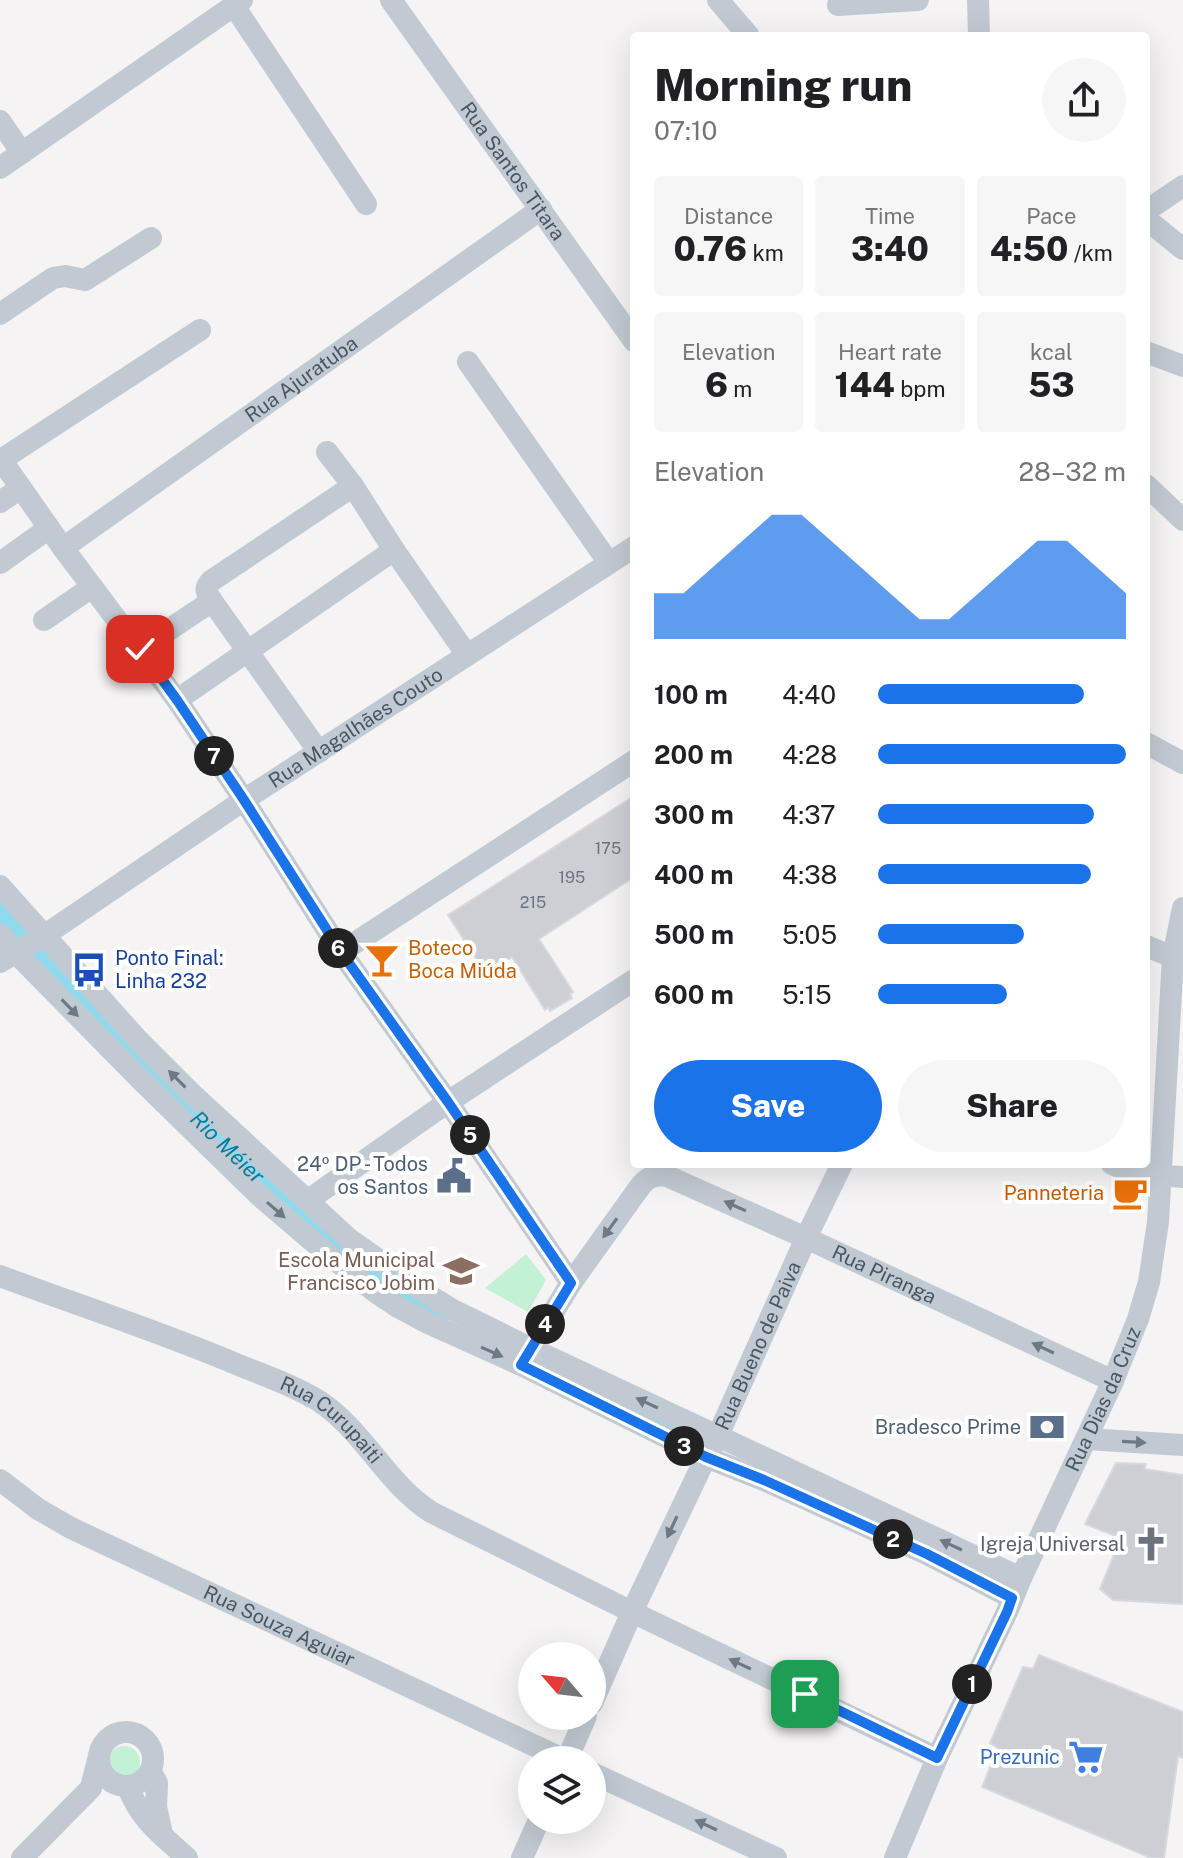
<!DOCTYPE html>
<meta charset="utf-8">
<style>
:root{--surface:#fff;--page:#f6f6f6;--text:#202124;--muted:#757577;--accent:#1a73e8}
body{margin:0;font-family:"Public Sans",sans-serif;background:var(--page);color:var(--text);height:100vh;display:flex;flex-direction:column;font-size:30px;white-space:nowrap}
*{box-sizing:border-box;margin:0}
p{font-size:26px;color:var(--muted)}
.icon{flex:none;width:44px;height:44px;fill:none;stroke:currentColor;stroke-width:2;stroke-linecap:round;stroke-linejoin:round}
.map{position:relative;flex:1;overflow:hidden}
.details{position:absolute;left:630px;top:32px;width:520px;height:1136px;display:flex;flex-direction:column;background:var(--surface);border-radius:8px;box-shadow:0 8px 32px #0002}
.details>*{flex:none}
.needle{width:52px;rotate:298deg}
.fabs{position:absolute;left:518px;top:1642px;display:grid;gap:16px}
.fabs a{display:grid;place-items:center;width:88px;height:88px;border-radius:50%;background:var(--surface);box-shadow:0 8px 32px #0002;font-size:40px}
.pin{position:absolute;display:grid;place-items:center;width:68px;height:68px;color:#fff;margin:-34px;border-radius:16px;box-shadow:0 4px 12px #0006}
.km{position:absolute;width:40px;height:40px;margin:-20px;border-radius:50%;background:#222;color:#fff;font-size:22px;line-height:40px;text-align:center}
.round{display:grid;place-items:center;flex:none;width:84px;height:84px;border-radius:42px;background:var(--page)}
.head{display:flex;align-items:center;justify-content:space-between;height:136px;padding:0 24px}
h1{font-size:44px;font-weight:800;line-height:60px}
.metrics{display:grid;grid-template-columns:repeat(3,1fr);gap:12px;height:136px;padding:8px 24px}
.metrics div{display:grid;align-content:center;border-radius:8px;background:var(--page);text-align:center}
.metrics b{font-size:34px;font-weight:800}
.metrics small{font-size:22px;font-weight:400}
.metrics p{font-size:22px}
.chart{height:224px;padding:16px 24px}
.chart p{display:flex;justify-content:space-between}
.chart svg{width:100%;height:144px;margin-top:8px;fill:var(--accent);opacity:.7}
.primary-button{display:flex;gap:16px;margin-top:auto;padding:16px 24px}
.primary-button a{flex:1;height:92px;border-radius:48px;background:var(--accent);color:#fff;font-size:32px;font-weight:800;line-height:92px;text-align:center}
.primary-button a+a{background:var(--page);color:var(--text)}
ul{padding:0 24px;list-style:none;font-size:26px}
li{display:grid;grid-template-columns:128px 96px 1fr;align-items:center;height:60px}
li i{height:20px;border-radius:10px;background:var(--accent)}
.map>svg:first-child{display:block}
.green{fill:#c3f1d5}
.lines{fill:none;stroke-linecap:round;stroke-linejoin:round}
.river{stroke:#90daee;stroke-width:28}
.building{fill:#cdcfd5;stroke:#d7d9de;stroke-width:2}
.minor{stroke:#c1cad2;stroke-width:22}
.oneway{fill:#6e7983}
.route-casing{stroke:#fff;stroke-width:16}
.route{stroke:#1a73e8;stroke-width:10}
.labels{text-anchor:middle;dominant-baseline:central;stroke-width:8;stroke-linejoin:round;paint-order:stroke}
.number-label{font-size:16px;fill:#6b747e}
.street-label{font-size:20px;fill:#4a5661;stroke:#fff}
.food-label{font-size:20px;fill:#c56008;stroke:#fff;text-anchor:start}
.transit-label{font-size:20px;fill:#164399;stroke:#fff;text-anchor:start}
.service-label{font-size:20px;fill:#4e5e75;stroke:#fff;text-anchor:end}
.education-label{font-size:20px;fill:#785e54;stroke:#fff;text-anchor:end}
.worship-label{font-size:20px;fill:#5b616d;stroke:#fff;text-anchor:end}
.shop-label{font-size:20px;fill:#366cbe;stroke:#fff;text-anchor:end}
.water-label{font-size:22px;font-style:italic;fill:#0c7c9b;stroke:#fff}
</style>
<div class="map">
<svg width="1183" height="1858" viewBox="0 0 1183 1858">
<rect width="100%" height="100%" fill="#f5f3f3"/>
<path class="green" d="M526,1254l20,26 -18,32 -43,-24z
M108 1762a16 16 0 1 1 32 0a16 16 0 1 1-32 0Z"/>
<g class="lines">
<g class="river">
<path d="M0,908l21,23"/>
<path id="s1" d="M42,954c63,71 129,139 198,205 60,57 121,115 195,155"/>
<path d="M600,1393l97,45"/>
</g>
</g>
<path class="building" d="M634,796v81l-95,62 34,53 -3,2 2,4 -22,13 -2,-4 -3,3 -33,-53 -26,17 -38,-59z
M1116,1463l30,1 -2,5 39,6v129l-70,-4 -13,-11 21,-51 -36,-14z
M1039,1655l144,57v46l-5,-2 -14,102h-13l-169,-71 16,-39 -8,-5 33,-76 10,2z"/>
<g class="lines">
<g class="minor">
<path id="s2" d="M391,0l243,341"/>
<path d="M718,0l30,35"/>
<path d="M978,0l1,36"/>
<path d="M838,5l80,-5"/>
<path d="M234,6l132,198"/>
<path d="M0,121l22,32"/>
<path d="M0,168l242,-168"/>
<path d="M1146,211l37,-25"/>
<path d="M1146,219l37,30"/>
<path d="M0,314l53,-36 12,-2 20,4 66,-42"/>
<path d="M1146,352l37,14"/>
<path d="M468,362l141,201"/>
<path d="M327,452l26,34 41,64 73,105"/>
<path d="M0,458l63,90 114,152 67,100 97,152 107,150 123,181"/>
<path d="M1,460l199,-130"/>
<path d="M1146,485l37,35"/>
<path d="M0,502l21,-14"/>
<path id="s3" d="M63,548l478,-339"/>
<path d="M0,563l49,-35"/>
<path d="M212,601l107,151"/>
<path d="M44,620l48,-33"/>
<path d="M140,649l72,-48c-5,-8 -9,-12 -1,-20l142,-95"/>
<path d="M177,700l217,-150"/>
<path d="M1146,743l37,20"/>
<path d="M0,886l138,154 52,52 159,147 78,55 26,16 77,38 491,230"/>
<path d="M0,934l16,19 126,128 119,116 63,54 50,40 24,16 30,16 93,42 185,92 58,23 163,74 85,44"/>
<path d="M1146,946l27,11h10"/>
<path d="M341,952l293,-191"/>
<path id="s4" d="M0,962l45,-27 199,-135 390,-253"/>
<path d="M1112,1164c24,12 45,11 71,13"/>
<path d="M307,1201l141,-99 186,-122"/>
<path id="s5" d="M0,1276c80,30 162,56 241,90 25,10 54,20 78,35 45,30 67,82 112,111l201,100 305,146"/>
<path id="s6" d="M524,1360l47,-77 68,-95c8,-11 15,-14 28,-12l139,62 307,143"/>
<path d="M1086,1439l97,6"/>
<path id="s7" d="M0,1480l38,29 33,19 494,232"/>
<path id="s8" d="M592,1703l40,-91 74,-155 10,-17 90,-202 36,-74"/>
<circle cx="126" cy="1759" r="27"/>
<path d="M567,1760l19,-44"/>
<path d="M151,1772l6,11 -1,24 6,27"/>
<path d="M592,1773l184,85"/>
<path d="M128,1787c13,34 33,47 59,71"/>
<path d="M22,1858l69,-70 8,-32"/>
<path d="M522,1858l17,-38"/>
<path id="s9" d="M895,1858l42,-100 70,-146 14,-34 92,-197 25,-62 11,-37 9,-60 15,-265 10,-49"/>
</g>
</g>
<defs><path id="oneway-solid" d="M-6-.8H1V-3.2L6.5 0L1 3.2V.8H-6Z" transform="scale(2)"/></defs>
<g class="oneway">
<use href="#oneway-solid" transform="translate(70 1008) rotate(46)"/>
<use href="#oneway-solid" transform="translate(177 1079) rotate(-135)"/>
<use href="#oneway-solid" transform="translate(735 1206) rotate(-156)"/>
<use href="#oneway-solid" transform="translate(276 1210) rotate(41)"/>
<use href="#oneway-solid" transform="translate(610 1228) rotate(126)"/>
<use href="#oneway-solid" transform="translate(1043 1348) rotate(-155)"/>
<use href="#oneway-solid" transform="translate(492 1352) rotate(24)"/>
<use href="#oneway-solid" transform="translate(647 1403) rotate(-155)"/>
<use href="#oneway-solid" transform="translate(1134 1442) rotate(3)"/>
<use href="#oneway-solid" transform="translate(672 1527) rotate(115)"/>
<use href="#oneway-solid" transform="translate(951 1545) rotate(-155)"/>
<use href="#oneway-solid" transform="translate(740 1664) rotate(-155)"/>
<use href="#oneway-solid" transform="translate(706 1825) rotate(-155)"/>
</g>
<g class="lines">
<g class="route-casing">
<path id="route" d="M140,649l37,51 67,100 97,152 107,150 123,181 -50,82 185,92 58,23 163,74 85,44 -5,14 -70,146 -132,-64"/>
</g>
<use href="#route" class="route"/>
</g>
<defs>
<g id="bar-bare" transform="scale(2.76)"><path d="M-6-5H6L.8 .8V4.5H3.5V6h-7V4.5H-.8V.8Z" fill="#e8710a" stroke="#fff" stroke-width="2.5" paint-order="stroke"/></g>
<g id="bus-bare" transform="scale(2.76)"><path d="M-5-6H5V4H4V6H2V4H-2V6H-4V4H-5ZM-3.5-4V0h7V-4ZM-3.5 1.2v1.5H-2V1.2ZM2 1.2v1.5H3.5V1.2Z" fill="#1a4fb4" stroke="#fff" stroke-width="2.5" paint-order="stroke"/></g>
<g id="civic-bare" transform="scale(2.76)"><path d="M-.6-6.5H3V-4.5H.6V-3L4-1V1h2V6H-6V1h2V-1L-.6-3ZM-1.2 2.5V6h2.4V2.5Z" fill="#5c6f8a" stroke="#fff" stroke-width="2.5" paint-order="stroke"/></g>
<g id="cafe-bare" transform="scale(2.76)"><path d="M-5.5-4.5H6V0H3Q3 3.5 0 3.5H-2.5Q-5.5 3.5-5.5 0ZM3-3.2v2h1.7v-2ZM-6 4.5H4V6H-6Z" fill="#e8710a" stroke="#fff" stroke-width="2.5" paint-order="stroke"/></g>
<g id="school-bare" transform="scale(2.76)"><path d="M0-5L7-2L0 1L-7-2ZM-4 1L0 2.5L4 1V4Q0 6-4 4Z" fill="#8d6e63" stroke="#fff" stroke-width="2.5" paint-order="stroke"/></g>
<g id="bank-bare" transform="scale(2.76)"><path d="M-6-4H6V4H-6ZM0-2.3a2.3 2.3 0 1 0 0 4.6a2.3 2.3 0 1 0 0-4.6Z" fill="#5c6f8a" stroke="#fff" stroke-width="2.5" paint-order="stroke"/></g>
<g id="church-bare" transform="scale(2.76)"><path d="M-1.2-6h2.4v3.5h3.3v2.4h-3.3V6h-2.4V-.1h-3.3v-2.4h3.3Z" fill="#6b7280" stroke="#fff" stroke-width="2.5" paint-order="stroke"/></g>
<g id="supermarket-bare" transform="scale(2.76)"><path d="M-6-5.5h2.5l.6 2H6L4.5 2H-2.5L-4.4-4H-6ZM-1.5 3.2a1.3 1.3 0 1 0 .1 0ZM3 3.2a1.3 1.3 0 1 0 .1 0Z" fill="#3f7fe0" stroke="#fff" stroke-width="2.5" paint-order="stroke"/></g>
</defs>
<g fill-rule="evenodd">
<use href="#bar-bare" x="382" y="960"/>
<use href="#bus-bare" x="89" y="970"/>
<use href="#civic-bare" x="454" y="1176"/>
<use href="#cafe-bare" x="1130" y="1193"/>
<use href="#school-bare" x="461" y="1271"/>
<use href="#bank-bare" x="1047" y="1427"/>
<use href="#church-bare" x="1151" y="1544"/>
<use href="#supermarket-bare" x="1086" y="1757"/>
</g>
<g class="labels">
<g class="number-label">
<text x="608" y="848">175</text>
<text x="572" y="877">195</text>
<text x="533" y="902">215</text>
</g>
<g class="street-label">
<text stroke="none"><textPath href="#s2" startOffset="210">Rua Santos Titara</textPath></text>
<text stroke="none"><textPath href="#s3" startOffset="292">Rua Ajuratuba</textPath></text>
<text stroke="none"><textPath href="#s4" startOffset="426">Rua Magalhães Couto</textPath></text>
<text stroke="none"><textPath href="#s6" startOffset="478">Rua Piranga</textPath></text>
<text stroke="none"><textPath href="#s8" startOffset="394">Rua Bueno de Paiva</textPath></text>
<text stroke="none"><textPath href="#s9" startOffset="504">Rua Dias da Cruz</textPath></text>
<text stroke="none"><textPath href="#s5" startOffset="364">Rua Curupaiti</textPath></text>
<text stroke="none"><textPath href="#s7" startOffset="316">Rua Souza Aguiar</textPath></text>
</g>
<g class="food-label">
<text x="408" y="948">Boteco<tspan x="408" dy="23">Boca Miúda</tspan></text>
<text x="1104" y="1193" text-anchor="end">Panneteria</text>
</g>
<g class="transit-label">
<text x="115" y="958">Ponto Final:<tspan x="115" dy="23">Linha 232</tspan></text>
</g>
<g class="service-label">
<text x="428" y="1164">24º DP - Todos<tspan x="428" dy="23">os Santos</tspan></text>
<text x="1021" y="1427">Bradesco Prime</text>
</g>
<g class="education-label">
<text x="435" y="1260">Escola Municipal<tspan x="435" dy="23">Francisco Jobim</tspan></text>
</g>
<g class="worship-label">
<text x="1125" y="1544">Igreja Universal</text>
</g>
<g class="shop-label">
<text x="1060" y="1757">Prezunic</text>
</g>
<g class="water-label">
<text stroke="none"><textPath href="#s1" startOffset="268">Rio Méier</textPath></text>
</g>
</g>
</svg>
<div class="fabs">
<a><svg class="needle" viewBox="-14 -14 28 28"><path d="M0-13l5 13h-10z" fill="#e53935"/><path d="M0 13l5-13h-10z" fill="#757577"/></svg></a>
<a><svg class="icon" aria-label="layers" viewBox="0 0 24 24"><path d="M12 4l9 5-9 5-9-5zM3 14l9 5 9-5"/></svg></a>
</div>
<div class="pin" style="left:805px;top:1694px;background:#1e9e55"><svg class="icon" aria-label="arrive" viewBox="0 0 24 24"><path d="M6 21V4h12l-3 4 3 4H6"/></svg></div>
<div class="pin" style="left:140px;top:649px;background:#d93025"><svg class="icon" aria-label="check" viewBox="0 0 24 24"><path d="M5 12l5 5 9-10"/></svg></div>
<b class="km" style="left:972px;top:1684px">1</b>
<b class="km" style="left:893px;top:1539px">2</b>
<b class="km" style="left:684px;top:1446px">3</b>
<b class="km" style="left:545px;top:1324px">4</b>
<b class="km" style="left:470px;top:1135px">5</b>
<b class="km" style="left:338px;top:948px">6</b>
<b class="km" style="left:214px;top:756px">7</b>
<section class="details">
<div class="head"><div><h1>Morning run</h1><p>07:10</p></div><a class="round"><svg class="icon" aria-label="share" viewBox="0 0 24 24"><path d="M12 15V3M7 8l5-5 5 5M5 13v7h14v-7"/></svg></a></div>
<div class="metrics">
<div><p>Distance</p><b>0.76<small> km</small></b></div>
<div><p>Time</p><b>3:40</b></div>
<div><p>Pace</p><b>4:50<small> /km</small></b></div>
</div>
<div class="metrics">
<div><p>Elevation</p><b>6<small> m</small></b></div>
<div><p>Heart rate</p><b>144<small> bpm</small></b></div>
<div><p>kcal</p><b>53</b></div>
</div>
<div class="chart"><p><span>Elevation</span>28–32 m</p>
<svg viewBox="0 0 160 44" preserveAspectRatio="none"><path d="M0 44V30L10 30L20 22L30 14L40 6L50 6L60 14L70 22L80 30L90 38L100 38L110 30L120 22L130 14L140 14L150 22L160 30V44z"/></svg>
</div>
<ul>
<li><b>100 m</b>4:40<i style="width:83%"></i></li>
<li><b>200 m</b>4:28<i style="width:100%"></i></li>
<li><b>300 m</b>4:37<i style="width:87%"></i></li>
<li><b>400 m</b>4:38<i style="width:86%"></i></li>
<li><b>500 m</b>5:05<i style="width:59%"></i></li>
<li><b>600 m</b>5:15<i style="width:52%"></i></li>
</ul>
<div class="primary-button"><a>Save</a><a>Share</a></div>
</section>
</div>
